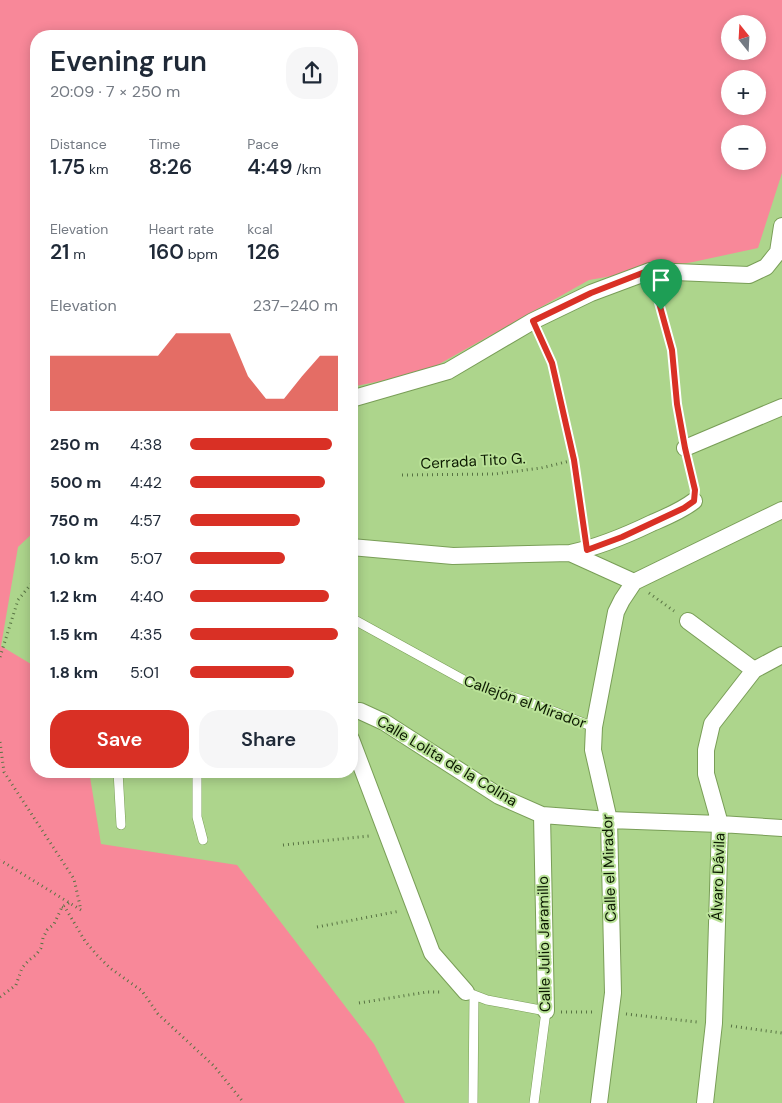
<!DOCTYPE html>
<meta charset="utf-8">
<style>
:root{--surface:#fff;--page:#f6f6f7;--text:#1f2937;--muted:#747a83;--accent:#d93025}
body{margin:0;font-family:"DM Sans",sans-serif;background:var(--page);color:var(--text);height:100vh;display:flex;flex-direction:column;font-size:19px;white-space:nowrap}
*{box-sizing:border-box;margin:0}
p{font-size:16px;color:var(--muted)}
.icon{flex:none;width:28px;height:28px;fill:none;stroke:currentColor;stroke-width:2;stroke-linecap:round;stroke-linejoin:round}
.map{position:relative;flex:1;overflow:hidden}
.side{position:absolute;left:30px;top:30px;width:328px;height:748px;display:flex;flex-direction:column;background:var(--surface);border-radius:20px;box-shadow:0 2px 12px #0003}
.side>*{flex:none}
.needle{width:32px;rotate:342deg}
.tools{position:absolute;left:721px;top:15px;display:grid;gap:10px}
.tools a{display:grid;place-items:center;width:45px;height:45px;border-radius:50%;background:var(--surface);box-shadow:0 2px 12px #0003;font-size:25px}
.pin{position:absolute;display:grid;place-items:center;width:42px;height:42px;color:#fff;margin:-51px -21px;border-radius:50% 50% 50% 0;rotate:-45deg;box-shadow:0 0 5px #0007}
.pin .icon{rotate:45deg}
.round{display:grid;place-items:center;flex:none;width:52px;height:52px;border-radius:20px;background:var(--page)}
.summary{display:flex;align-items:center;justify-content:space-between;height:85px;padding:0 20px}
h1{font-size:28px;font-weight:600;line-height:38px}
.metrics{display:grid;grid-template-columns:repeat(3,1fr);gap:8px;height:85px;padding:5px 20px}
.metrics div{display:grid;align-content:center}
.metrics b{font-size:21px;font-weight:600}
.metrics small{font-size:14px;font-weight:400}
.metrics p{font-size:14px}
.chart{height:140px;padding:10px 20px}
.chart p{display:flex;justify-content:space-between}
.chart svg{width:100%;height:90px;margin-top:5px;fill:var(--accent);opacity:.7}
.cta{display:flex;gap:10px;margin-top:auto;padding:10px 20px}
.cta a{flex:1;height:58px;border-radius:20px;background:var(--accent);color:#fff;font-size:20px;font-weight:600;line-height:58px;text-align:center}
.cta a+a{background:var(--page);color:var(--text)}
ul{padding:0 20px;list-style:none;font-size:16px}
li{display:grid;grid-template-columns:80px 60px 1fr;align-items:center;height:38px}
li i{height:12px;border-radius:6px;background:var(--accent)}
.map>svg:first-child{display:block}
.green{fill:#f88899;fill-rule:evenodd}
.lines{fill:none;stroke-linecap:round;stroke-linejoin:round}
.lane-casing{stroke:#799e57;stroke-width:10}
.street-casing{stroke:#799e57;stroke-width:18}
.path{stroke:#587343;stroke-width:3;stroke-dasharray:1 4;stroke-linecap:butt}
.lane{stroke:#fff;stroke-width:9}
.street{stroke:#fff;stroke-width:16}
.route-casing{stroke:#fff;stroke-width:10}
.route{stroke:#d93025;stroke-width:6}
.labels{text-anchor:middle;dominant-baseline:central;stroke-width:4;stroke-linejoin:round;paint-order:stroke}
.street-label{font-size:15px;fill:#0b1900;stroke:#bae298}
</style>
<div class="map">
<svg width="782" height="1103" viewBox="0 0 782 1103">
<rect width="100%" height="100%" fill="#add58c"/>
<path class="green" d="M0,0h782v173l-24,75 -65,14 -104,18 -164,92 -74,15v-351h-315v494l-18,17 -17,99 35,21v104h53l12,73 136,21 137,179 31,59h-405zM730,24h28v27h-28zM730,79h28v27h-28zM730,134h28v27h-28z"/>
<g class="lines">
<g class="lane-casing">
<path id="lane" d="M351,618l120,66 58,18 65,25
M118,771l3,54
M197,771v46l6,23
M466,992l21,8 59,11 -12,92
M473,1103l1,-108"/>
</g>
<g class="street-casing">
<path id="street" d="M351,399l97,-28 85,-50 58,-28 59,-22 99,4 17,-8 12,-15 4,-26
M685,448l97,-41
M351,547l102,9 117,-3c29,-6 55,-17 82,-30 14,-6 29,-12 42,-22
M570,553l64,29
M688,621l66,49
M351,711h9l24,11 115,74 43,19 67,5 111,4 62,4
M351,739l81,214 34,39
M542,815l4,196
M599,1103l14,-110 -4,-173 -16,-70 1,-23 22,-115 6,-12 12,-18 148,-72
M705,1103l9,-80 6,-199 -14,-50v-24l6,-26 42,-54 28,-15"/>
</g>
<path class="path" d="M655,289l17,61 5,54 5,28
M540,335l12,28 22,97 10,73
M689,465l5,21
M402,475l93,-1 46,-6 33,-8
M649,593l25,18
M0,657l18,-57 18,-22
M0,742l4,30 70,107 7,31 -81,-50
M283,845l86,-9
M62,907l4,2 19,32 12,14 13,13 32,23 16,23 56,52 30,37
M317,927l83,-16
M0,997l16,-12 6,-17 7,-8 7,-5 5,-7 2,-10 4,-8 7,-6 8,-17 7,-4
M359,1003l68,-11h16
M561,1012h34
M626,1014l71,8
M731,1026l51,7"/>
<use href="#lane" class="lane"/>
<use href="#street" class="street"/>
</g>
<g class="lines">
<g class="route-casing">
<path id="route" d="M650,270l22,80 5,54 8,44 10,42 -1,11 -10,7 -62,29 -35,13 -13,-90 -22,-97 -19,-42 58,-28z"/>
</g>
<use href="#route" class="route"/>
</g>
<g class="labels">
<g class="street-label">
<text transform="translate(473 461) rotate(-3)">Cerrada Tito G.</text>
<text transform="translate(525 702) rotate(20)">Callejón el Mirador</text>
<text transform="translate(447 761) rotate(31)">Calle Lolita de la Colina</text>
<text transform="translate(609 868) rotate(-92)">Calle el Mirador</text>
<text transform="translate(718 877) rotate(-88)">Álvaro Dávila</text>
<text transform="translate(544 944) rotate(-91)">Calle Julio Jaramillo</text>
</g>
</g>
</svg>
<div class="tools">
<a><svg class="needle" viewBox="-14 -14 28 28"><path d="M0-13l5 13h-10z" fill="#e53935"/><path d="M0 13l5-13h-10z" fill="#747a83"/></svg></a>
<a>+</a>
<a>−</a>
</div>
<div class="pin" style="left:661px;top:310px;background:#1e9e55"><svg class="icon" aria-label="arrive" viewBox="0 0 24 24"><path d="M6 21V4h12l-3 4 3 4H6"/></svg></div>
<section class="side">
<div class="summary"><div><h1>Evening run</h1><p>20:09 · 7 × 250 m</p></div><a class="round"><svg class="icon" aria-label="share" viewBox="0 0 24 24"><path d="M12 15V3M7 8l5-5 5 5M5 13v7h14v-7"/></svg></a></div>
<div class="metrics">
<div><p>Distance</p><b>1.75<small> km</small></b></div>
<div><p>Time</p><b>8:26</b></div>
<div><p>Pace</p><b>4:49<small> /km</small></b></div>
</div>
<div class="metrics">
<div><p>Elevation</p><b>21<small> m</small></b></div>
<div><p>Heart rate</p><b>160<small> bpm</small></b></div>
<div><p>kcal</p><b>126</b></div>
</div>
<div class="chart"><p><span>Elevation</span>237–240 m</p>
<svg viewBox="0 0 160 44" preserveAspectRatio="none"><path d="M0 44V17L10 17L20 17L30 17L40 17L50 17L60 17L70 6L80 6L90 6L100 6L110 27L120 38L130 38L140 27L150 17L160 17V44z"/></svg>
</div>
<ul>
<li><b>250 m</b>4:38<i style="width:96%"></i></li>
<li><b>500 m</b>4:42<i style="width:91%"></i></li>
<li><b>750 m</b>4:57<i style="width:74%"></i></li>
<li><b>1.0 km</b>5:07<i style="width:64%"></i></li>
<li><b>1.2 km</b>4:40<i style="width:94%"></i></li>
<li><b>1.5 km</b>4:35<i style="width:100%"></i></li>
<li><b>1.8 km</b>5:01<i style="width:70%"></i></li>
</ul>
<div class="cta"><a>Save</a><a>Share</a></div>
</section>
</div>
